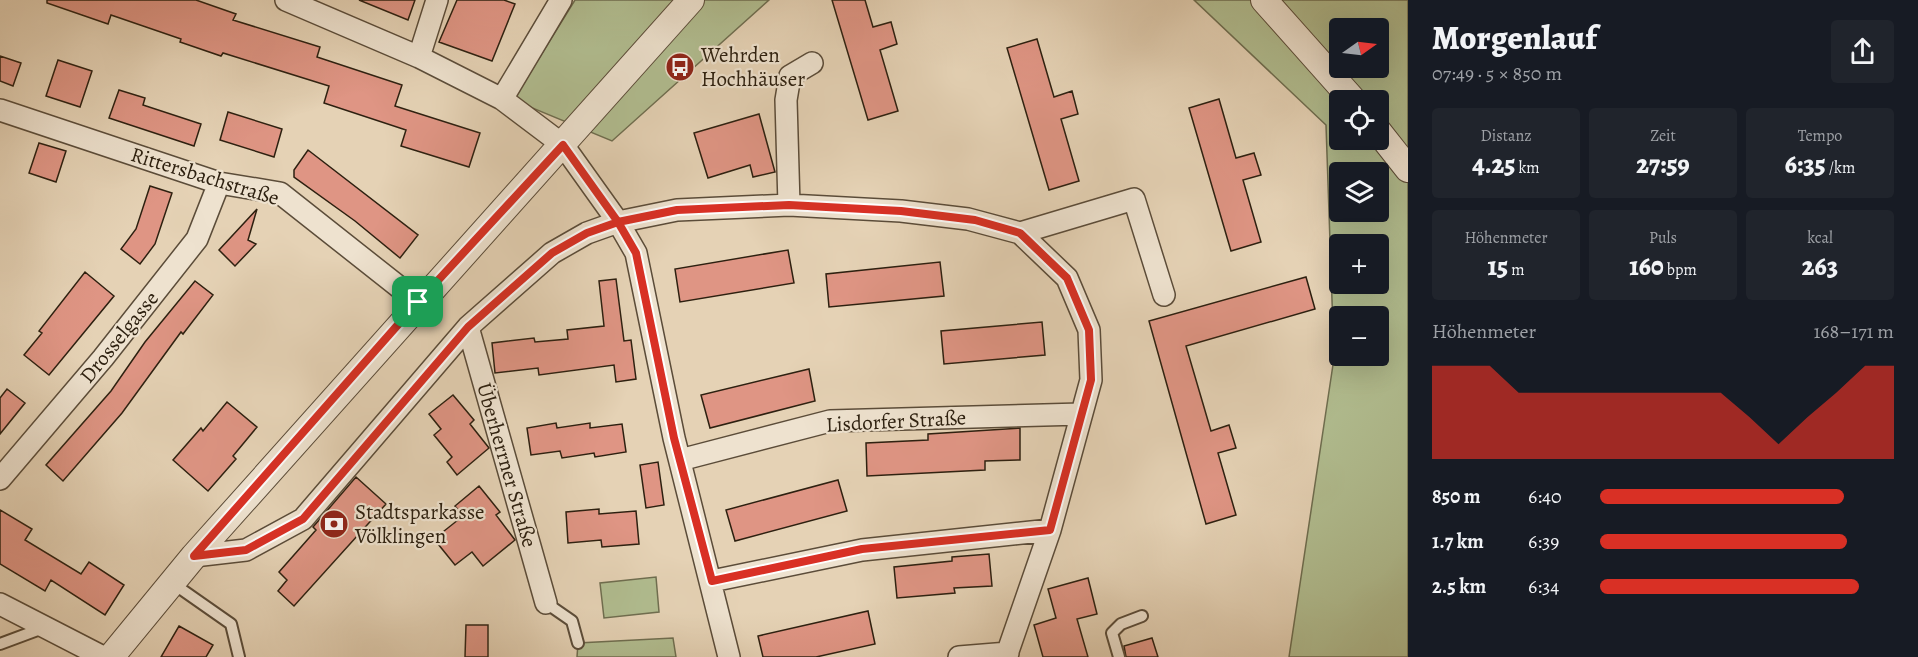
<!DOCTYPE html>
<html lang="de">
<meta charset="utf-8">
<style>
:root{--surface:#171b24;--page:#20242c;--text:#f1f3f6;--muted:#9ea1a6;--accent:#d93025}
body{margin:0;font-family:Alegreya,serif;background:var(--page);color:var(--text);height:100vh;display:flex;flex-direction:column;font-size:22px;white-space:nowrap}
*{box-sizing:border-box;margin:0}
p{font-size:20px;color:var(--muted)}
.icon{flex:none;width:33px;height:33px;fill:none;stroke:currentColor;stroke-width:2;stroke-linecap:round;stroke-linejoin:round}
.map{position:relative;flex:1;overflow:hidden}
.side{display:flex;flex-direction:column;background:var(--surface);width:510px}
.side>*{flex:none}
.needle{width:39px;rotate:76deg}
.fabs{position:absolute;left:1329px;top:18px;display:grid;gap:12px}
.fabs a{display:grid;place-items:center;width:60px;height:60px;border-radius:6px;background:var(--surface);box-shadow:0 6px 24px #0002;font-size:30px}
.pin{position:absolute;display:grid;place-items:center;width:51px;height:51px;color:#fff;margin:-26px;border-radius:12px;box-shadow:0 3px 9px #0006}
.round{display:grid;place-items:center;flex:none;width:63px;height:63px;border-radius:6px;background:var(--page)}
.summary{display:flex;align-items:center;justify-content:space-between;height:102px;padding:0 24px}
h1{font-size:33px;font-weight:800;line-height:45px}
.stats{display:grid;grid-template-columns:repeat(3,1fr);gap:9px;height:102px;padding:6px 24px}
.stats div{display:grid;align-content:center;border-radius:6px;background:var(--page);text-align:center}
.stats b{font-size:26px;font-weight:800}
.stats small{font-size:16px;font-weight:400}
.stats p{font-size:16px}
.chart{height:168px;padding:12px 24px}
.chart p{display:flex;justify-content:space-between}
.chart svg{width:100%;height:108px;margin-top:6px;fill:var(--accent);opacity:.7}
ul{padding:0 24px;list-style:none;font-size:20px}
li{display:grid;grid-template-columns:96px 72px 1fr;align-items:center;height:45px}
li i{height:15px;border-radius:8px;background:var(--accent)}
main{display:flex;flex:1;min-height:0}
.map>svg:first-child{display:block}
.green{fill:#b1bd90;stroke:#6f6e50;stroke-width:1.5;fill-rule:evenodd}
.building{fill:#df9584;stroke:#2d2010;stroke-width:1.5}
.lines{fill:none;stroke-linecap:round;stroke-linejoin:round}
.service-casing{stroke:#5b4c39;stroke-width:14}
.minor-casing{stroke:#5b4c39;stroke-width:24}
.tertiary-casing{stroke:#5b4c39;stroke-width:28}
.service{stroke:#eee2cf;stroke-width:10}
.minor{stroke:#eee2cf;stroke-width:21}
.tertiary{stroke:#eee2cf;stroke-width:26}
.route-casing{stroke:#fff;stroke-width:12}
.route{stroke:#d93025;stroke-width:8}
.labels{text-anchor:middle;dominant-baseline:central;stroke-width:4.5;stroke-linejoin:round;paint-order:stroke}
.poi-label{font-size:21px;fill:#2d2010;stroke:#eee2cf;text-anchor:start}
.street-label{font-size:21px;fill:#2d2010;stroke:#eee2cf}
</style>
<main>
<div class="map">
<svg width="1408" height="657" viewBox="0 0 1408 657">
<rect width="100%" height="100%" fill="#e5d2b5"/>
<filter id="stains"><feTurbulence type="fractalNoise" baseFrequency=".00333" numOctaves="4"/><feColorMatrix values="0 0 0 0 .2 0 0 0 0 .09 0 0 0 0 .02 0 0 0 .5 -.17"/></filter>
<radialGradient id="worn" r=".72"><stop offset=".6" stop-color="#630" stop-opacity="0"/><stop offset="1" stop-color="#630" stop-opacity=".3"/></radialGradient>
<path class="green" d="M575,0h194l-157,141 -99,-41z
M1194,0h214v657h-119l45,-299 -8,-233zM1340,28h38v40h-38zM1340,100h38v40h-38zM1340,172h38v40h-38zM1340,244h38v40h-38zM1340,316h38v40h-38z
M656,577l3,35 -55,6 -4,-35z
M673,638l3,19h-99l1,-14z"/>
<path class="building" d="M47,0h149l40,14 -3,6 87,27 -3,10 85,28 -7,21 85,27 -11,34 -68,-21 5,-16 -82,-27 5,-17 -106,-33 -2,3 -41,-14 1,-3 -70,-24 -3,9 -61,-21z
M359,0h56l-7,20z
M457,0h47l11,4 -23,57 -53,-19z
M832,0h33l8,27 18,-5 6,22 -17,6 18,61 -30,9z
M1037,39l17,58 18,-6 6,23 -17,5 18,62 -30,9 -42,-142z
M0,56l21,7 -8,23 -13,-5z
M58,60l34,11 -12,36 -34,-11z
M119,90l26,8 -2,7 58,19 -7,22 -85,-28z
M1219,99l17,59 18,-5 7,22 -18,5 18,62 -30,9 -42,-143z
M228,112l54,17 -8,28 -54,-17z
M759,114l16,58 -22,5 -3,-12 -42,13 -14,-45z
M39,143l27,8 -10,31 -27,-9z
M308,150l110,85 -18,23 -45,-37 -61,-44v-7z
M150,186l22,7 -17,51 -15,20 -19,-15 15,-20z
M257,209l-9,31 8,4 -21,22 -16,-16z
M788,250l6,33 -114,19 -5,-33z
M940,262l4,34 -115,11 -3,-33z
M85,272l29,24 -65,79 -25,-20 18,-22 -3,-2z
M1306,277l9,32 -129,37 25,85 18,-6 7,23 -18,5 18,62 -30,9 -57,-203z
M616,279l8,62 7,-1 5,39 -20,3 -2,-17 -75,10 -1,-7 -43,5 -3,-30 42,-5 1,4 33,-3 -1,-9 37,-4 -5,-45z
M195,281l18,14 -30,39 -2,-2 -59,81 -59,68 -17,-16 65,-74 34,-49z
M1042,322l3,33 -101,9 -3,-33z
M809,369l6,32 -105,27 -9,-33z
M7,389l18,14 -25,31v-36z
M453,395l21,25 -4,4 19,24 -32,27 -10,-13 5,-5 -18,-22 7,-6 -12,-15z
M227,402l30,25 -24,29 3,3 -28,32 -35,-31 28,-32 2,3z
M556,423l1,5 33,-5v5l32,-4 4,28 -31,5 -1,-4 -32,5 -2,-7 -29,4 -4,-27z
M1020,428v32l-35,1v9l-118,6 -1,-33 62,-3v-6z
M658,462l6,43 -18,3 -6,-43z
M356,477l30,27 -92,102 -16,-15 9,-11 -8,-8 37,-42 -3,-3z
M838,480l9,31 -112,30 -9,-31z
M479,486l21,26 -4,3 19,25 -32,26 -11,-14 -17,13 -21,-26 29,-23 -8,-10z
M599,509v5l37,-3 3,33 -37,3 -1,-7 -33,3 -2,-31z
M0,510l32,19 -7,11 56,34 8,-12 35,23 -19,30 -54,-35 -6,11 -45,-27z
M989,554l3,32 -38,2 1,5 -58,5 -3,-31 58,-6v-4z
M1088,578l9,36 -20,5 11,38h-45l-9,-32 22,-7 -8,-29z
M868,611l7,33 -59,13h-53l-5,-21z
M466,625h22v32h-23z
M179,626l34,19 -7,12h-45z
M1152,638l6,19h-32l-2,-11z"/>
<g class="lines">
<g class="service-casing">
<path id="service" d="M171,582l60,42 8,33
M546,603l26,18 6,22
M0,644l43,-16
M1119,657l-7,-24 9,-9 21,-8"/>
</g>
<g class="minor-casing">
<path id="minor" d="M286,0l133,57 83,42 61,46 55,77 18,31 38,185 55,219
M419,57l18,-57
M502,99l59,-99
M0,110l219,73 61,10 138,109
M789,205l-3,-105 4,-24 22,-13
M1020,233l114,-34 30,96
M468,327l78,276
M680,460l150,-39 251,-7
M0,479l103,-121 94,-119 22,-56
M194,556l52,-6 57,-31 165,-192 84,-74 35,-20 31,-11 59,-12 112,-5 112,6 67,8 52,14 47,45 22,52 2,50 -41,150 -44,127
M712,581l150,-31 188,-20
M0,604l103,53
M959,657l49,-4"/>
</g>
<g class="tertiary-casing">
<path id="tertiary" d="M1264,0l89,100
M1378,131l30,38
M111,657l83,-101 497,-556"/>
</g>
<use href="#service" class="service"/>
<use href="#minor" class="minor"/>
<use href="#tertiary" class="tertiary"/>
</g>
<g class="lines">
<g class="route-casing">
<path id="route" d="M418,302l145,-157 55,77 18,31 38,185 38,143 150,-32 188,-19 41,-150 -2,-50 -22,-52 -47,-45 -45,-13 -74,-9 -112,-6 -112,5 -59,12 -31,11 -35,20 -84,74 -165,192 -57,31 -52,6 224,-254"/>
</g>
<use href="#route" class="route"/>
</g>
<defs>
<g id="bus-disc" transform="scale(1.5)"><circle r="9.5" fill="#8f2418" stroke="#eee2cf"/><path d="M-5-6H5V4H4V6H2V4H-2V6H-4V4H-5ZM-3.5-4V0h7V-4ZM-3.5 1.2v1.5H-2V1.2ZM2 1.2v1.5H3.5V1.2Z" fill="#fff"/></g>
<g id="bank-disc" transform="scale(1.5)"><circle r="9.5" fill="#8f2418" stroke="#eee2cf"/><path d="M-6-4H6V4H-6ZM0-2.3a2.3 2.3 0 1 0 0 4.6a2.3 2.3 0 1 0 0-4.6Z" fill="#fff"/></g>
</defs>
<g fill-rule="evenodd">
<use href="#bus-disc" x="680" y="67"/>
<use href="#bank-disc" x="334" y="524"/>
</g>
<g class="labels">
<g class="poi-label">
<text x="701" y="55">Wehrden<tspan x="701" dy="24">Hochhäuser</tspan></text>
<text x="355" y="512">Stadtsparkasse<tspan x="355" dy="24">Völklingen</tspan></text>
</g>
<g class="street-label">
<text transform="translate(205 176) rotate(17)">Rittersbachstraße</text>
<text transform="translate(119 337) rotate(-51)">Drosselgasse</text>
<text transform="translate(896 421) rotate(-3)">Lisdorfer Straße</text>
<text transform="translate(507 465) rotate(74)">Überherrner Straße</text>
</g>
</g>
<rect width="100%" height="100%" filter="url(#stains)"/>
<rect width="100%" height="100%" fill="url(#worn)"/>
</svg>
<div class="fabs">
<a><svg class="needle" viewBox="-14 -14 28 28"><path d="M0-13l5 13h-10z" fill="#e53935"/><path d="M0 13l5-13h-10z" fill="#9ea1a6"/></svg></a>
<a><svg class="icon" aria-label="locate" viewBox="0 0 24 24"><circle cx="12" cy="12" r="6"/><path d="M12 2v4M12 18v4M2 12h4M18 12h4"/></svg></a>
<a><svg class="icon" aria-label="layers" viewBox="0 0 24 24"><path d="M12 4l9 5-9 5-9-5zM3 14l9 5 9-5"/></svg></a>
<a>+</a>
<a>−</a>
</div>
<div class="pin" style="left:418px;top:302px;background:#1e9e55"><svg class="icon" aria-label="arrive" viewBox="0 0 24 24"><path d="M6 21V4h12l-3 4 3 4H6"/></svg></div>
</div>
<section class="side">
<div class="summary"><div><h1>Morgenlauf</h1><p>07:49 · 5 × 850 m</p></div><a class="round"><svg class="icon" aria-label="share" viewBox="0 0 24 24"><path d="M12 15V3M7 8l5-5 5 5M5 13v7h14v-7"/></svg></a></div>
<div class="stats">
<div><p>Distanz</p><b>4.25<small> km</small></b></div>
<div><p>Zeit</p><b>27:59</b></div>
<div><p>Tempo</p><b>6:35<small> /km</small></b></div>
</div>
<div class="stats">
<div><p>Höhenmeter</p><b>15<small> m</small></b></div>
<div><p>Puls</p><b>160<small> bpm</small></b></div>
<div><p>kcal</p><b>263</b></div>
</div>
<div class="chart"><p><span>Höhenmeter</span>168–171 m</p>
<svg viewBox="0 0 160 44" preserveAspectRatio="none"><path d="M0 44V6L10 6L20 6L30 17L40 17L50 17L60 17L70 17L80 17L90 17L100 17L110 27L120 38L130 27L140 17L150 6L160 6V44z"/></svg>
</div>
<ul>
<li><b>850 m</b>6:40<i style="width:83%"></i></li>
<li><b>1.7 km</b>6:39<i style="width:84%"></i></li>
<li><b>2.5 km</b>6:34<i style="width:88%"></i></li>
</ul>
</section>
</main>
